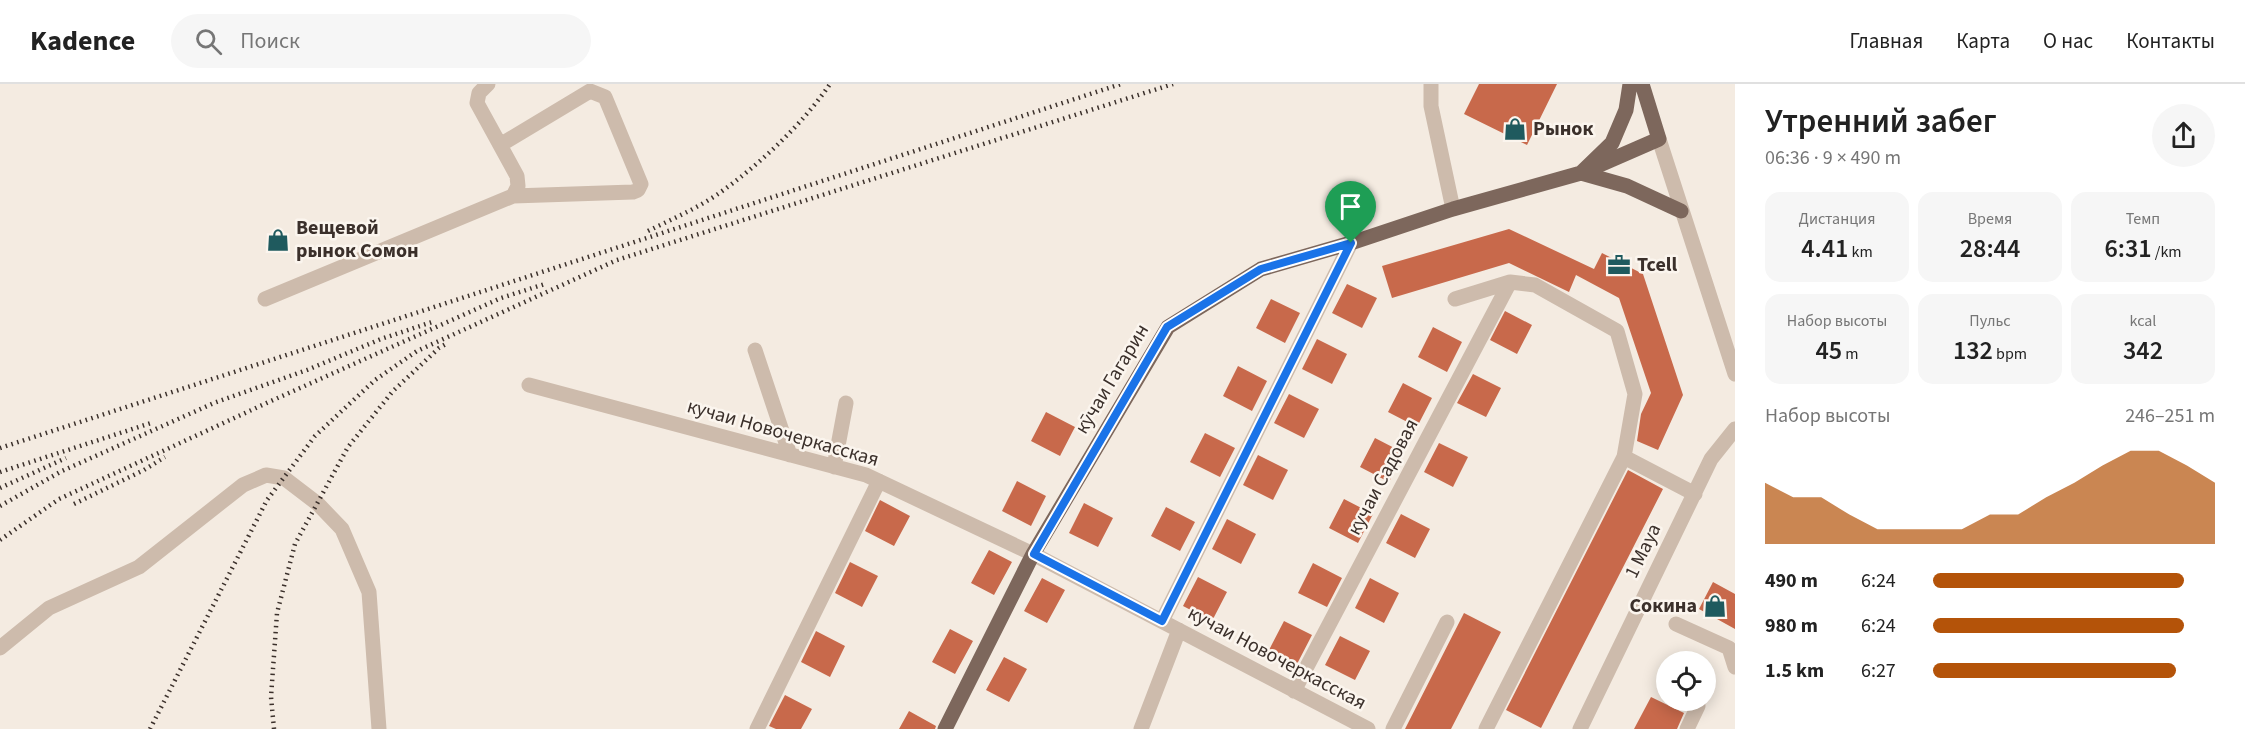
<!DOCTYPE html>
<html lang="ru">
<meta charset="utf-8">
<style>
:root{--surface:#fff;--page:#f6f6f6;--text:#222;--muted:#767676;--line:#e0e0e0;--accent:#b45309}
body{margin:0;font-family:"Source Sans 3",sans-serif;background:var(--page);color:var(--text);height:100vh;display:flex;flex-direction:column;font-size:22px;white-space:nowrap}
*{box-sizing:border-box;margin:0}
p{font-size:20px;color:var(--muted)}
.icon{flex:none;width:33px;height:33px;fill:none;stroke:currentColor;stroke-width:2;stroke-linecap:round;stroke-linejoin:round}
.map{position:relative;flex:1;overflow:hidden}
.details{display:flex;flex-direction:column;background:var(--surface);width:510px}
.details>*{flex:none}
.tools{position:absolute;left:1656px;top:567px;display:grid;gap:12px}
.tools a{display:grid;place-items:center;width:60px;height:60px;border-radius:50%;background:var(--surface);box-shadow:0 3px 15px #0003;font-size:30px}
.pin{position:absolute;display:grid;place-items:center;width:51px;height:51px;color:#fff;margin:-62px -26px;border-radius:50% 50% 50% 0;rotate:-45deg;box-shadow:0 0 6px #0007}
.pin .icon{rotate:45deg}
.round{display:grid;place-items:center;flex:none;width:63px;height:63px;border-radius:32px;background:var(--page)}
.overview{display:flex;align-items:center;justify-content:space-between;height:102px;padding:0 30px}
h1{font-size:33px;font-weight:600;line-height:45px}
.figures{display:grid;grid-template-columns:repeat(3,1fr);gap:9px;height:102px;padding:6px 30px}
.figures div{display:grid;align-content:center;border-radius:15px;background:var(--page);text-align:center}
.figures b{font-size:26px;font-weight:600}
.figures small{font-size:16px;font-weight:400}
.figures p{font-size:16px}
.chart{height:168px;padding:12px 30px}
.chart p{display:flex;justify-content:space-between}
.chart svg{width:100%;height:108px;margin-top:6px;fill:var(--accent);opacity:.7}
ul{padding:0 30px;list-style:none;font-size:20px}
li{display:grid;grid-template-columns:96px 72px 1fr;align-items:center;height:45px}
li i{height:15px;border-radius:8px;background:var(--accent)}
header{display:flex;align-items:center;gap:36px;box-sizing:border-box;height:84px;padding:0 30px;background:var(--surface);border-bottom:2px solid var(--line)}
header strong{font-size:28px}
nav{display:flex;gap:33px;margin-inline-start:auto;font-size:21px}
.search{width:420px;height:54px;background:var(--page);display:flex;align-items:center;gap:15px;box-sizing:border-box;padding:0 21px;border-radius:33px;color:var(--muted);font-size:22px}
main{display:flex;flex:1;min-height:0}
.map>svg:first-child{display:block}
.building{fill:#c8694b}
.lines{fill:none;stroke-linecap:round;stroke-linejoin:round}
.minor{stroke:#cdbbac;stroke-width:15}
.major{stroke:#7d675c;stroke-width:15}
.rail{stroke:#3b302b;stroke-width:4.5;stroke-dasharray:1.5 4.5;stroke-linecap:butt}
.route-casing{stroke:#fff;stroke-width:12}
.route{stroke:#1a73e8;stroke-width:8}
.labels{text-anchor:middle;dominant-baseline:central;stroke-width:5;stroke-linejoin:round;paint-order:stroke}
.poi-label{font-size:20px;font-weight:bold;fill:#3b302b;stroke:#fbf5ee;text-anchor:start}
.street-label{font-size:20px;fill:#3b302b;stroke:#fbf5ee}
</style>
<header>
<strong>Kadence</strong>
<div class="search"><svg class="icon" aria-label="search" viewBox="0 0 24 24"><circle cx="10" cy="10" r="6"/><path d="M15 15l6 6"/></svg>Поиск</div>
<nav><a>Главная</a><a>Карта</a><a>О нас</a><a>Контакты</a></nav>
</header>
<main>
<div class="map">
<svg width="1735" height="645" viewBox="0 0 1735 645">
<rect width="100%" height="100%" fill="#f4ebe1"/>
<path class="building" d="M1479,0h78l-30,61 -63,-31z
M1509,145l85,40 8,-16 41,21 40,121 -25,55 -21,-9 4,-27 10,-21 -32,-95 -43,-23 -7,17 -60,-29 -117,35 -10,-32z
M1347,200l30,14 -15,30 -30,-15z
M1271,215l29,14 -15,30 -29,-15z
M1505,227l27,14 -15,29 -27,-14z
M1433,243l29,15 -15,30 -29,-15z
M1317,255l30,15 -15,30 -30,-15z
M1238,282l29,15 -15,30 -29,-15z
M1473,290l28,14 -15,29 -29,-14z
M1403,299l29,15 -15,29 -29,-15z
M1289,310l30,15 -15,29 -30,-15z
M1046,328l29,15 -15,29 -29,-15z
M1205,349l30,15 -15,29 -30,-15z
M1375,354l29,15 -15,29 -29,-15z
M1439,359l29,14 -15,30 -29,-15z
M1258,371l30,15 -15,30 -30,-15z
M1628,386l35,19 -122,239 -35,-18z
M1017,397l29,15 -15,30 -29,-15z
M1344,415l29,15 -15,29 -29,-15z
M880,416l30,16 -16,30 -29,-15z
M1084,419l29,15 -15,29 -29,-14z
M1166,423l29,15 -15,29 -29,-15z
M1401,430l29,15 -15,29 -29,-15z
M1227,435l29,15 -15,30 -29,-15z
M989,466l23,12 -18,33 -23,-12z
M850,478l28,14 -16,31 -27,-14z
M1313,479l29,15 -15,29 -29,-14z
M1198,493l29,15 -15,29 -29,-15z
M1042,494l23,12 -18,33 -23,-12z
M1370,494l29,15 -15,30 -29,-15z
M1713,498l22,12v35l-36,-20z
M1464,529l37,19 -50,97h-46z
M1284,537l28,14 -15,29 -28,-14z
M950,545l23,12 -18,33 -23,-12z
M816,547l29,15 -15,31 -29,-15z
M1340,552l30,15 -15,29 -30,-15z
M1004,573l23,12 -18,33 -23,-12z
M785,611l27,14 -11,20h-25l-7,-3z
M1651,613l33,16 -7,16h-43z
M909,627l27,15 -1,3h-36z"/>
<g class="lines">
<path class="minor" d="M1431,0v22l22,103
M1659,55l76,235
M500,61l90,-54 15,6 36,87 -3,6 -5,2 -120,4
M265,215l248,-103 5,-10 -1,-10 -40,-73 2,-10 9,-9
M1455,215l55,-17 25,3 82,46 18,63 -11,63 -138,272
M755,266l35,105
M529,301l337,90 167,79 335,175
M1624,373l71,37
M834,383l12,-64
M1162,537l189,-378
M1676,540l53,24 6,19
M0,564l49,-40 90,-41 104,-82 23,-10 18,3 34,26 24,25 27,63 10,137
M1294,607l216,-409
M757,645l122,-248
M1141,645l38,-99
M1393,645l54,-107
M1580,645l131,-270 24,-30
M1687,645l11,-23"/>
<path class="major" d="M1630,0l-4,26 -14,33 -31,30 46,13 54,25
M945,645l88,-175 135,-227 93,-58 90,-26 102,-34 128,-36 78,-34 -17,-55"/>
<path class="rail" d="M648,147c24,-12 48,-22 70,-37 40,-28 84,-69 112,-110
M0,364l1121,-364
M0,388l151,-49
M0,404l66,-30
M74,420l70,-34 21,-13
M0,422l62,-35 152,-68 93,-33 74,-31 51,-17
M0,456l59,-41 212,-98 230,-103 44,-14
M150,645l117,-229 48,-64 60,-56 42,-29 200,-91 556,-176
M274,645l-3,-32 6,-84 18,-69 53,-97 45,-56 46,-43 7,-4"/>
</g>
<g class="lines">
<g class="route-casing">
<path id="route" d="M1351,159l-189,378 -128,-67 133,-227 94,-58z"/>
</g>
<use href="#route" class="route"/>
</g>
<defs>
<g id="shop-bare" transform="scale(1.8)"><path d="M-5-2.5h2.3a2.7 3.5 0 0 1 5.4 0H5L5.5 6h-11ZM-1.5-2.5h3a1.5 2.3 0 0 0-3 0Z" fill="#1f5a5e" stroke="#fbf5ee" stroke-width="2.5" paint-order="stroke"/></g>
<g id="office-bare" transform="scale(1.8)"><path d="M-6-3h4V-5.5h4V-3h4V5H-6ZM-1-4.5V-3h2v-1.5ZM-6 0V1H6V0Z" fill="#1f5a5e" stroke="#fbf5ee" stroke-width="2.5" paint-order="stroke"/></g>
</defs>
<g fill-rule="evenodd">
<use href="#shop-bare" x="1515" y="45"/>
<use href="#shop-bare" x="278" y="156"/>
<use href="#office-bare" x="1619" y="181"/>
<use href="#shop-bare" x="1715" y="522"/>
</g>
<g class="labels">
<g class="poi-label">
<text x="1533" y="45">Рынок</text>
<text x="296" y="144">Вещевой<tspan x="296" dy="23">рынок Сомон</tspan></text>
<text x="1637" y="181">Tcell</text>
<text x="1697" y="522" text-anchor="end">Сокина</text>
</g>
<g class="street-label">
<text transform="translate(1112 295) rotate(-59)">кӯчаи Гагарин</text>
<text transform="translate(783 349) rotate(16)">кучаи Новочеркасская</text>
<text transform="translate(1383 393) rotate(-62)">кучаи Садовая</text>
<text transform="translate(1643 467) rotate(-64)">1 Maya</text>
<text transform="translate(1277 574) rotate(28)">кучаи Новочеркасская</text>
</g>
</g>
</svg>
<div class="tools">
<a><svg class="icon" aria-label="locate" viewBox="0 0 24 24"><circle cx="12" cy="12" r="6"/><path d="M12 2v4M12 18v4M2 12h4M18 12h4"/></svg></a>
</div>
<div class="pin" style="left:1351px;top:159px;background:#1e9e55"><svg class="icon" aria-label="arrive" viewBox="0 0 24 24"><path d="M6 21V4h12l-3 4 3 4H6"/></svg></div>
</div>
<section class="details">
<div class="overview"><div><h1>Утренний забег</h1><p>06:36 · 9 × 490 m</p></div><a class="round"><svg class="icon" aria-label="share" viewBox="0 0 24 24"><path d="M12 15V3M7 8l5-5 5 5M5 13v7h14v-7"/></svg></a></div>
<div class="figures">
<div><p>Дистанция</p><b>4.41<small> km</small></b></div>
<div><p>Время</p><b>28:44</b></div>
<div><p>Темп</p><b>6:31<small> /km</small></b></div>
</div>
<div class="figures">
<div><p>Набор высоты</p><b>45<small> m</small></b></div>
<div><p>Пульс</p><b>132<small> bpm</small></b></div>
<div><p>kcal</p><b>342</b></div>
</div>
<div class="chart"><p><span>Набор высоты</span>246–251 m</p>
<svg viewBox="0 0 160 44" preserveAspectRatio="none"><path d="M0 44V19L10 25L20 25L30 32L40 38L50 38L60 38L70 38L80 32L90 32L100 25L110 19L120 12L130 6L140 6L150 12L160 19V44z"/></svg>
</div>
<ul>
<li><b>490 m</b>6:24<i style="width:89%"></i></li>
<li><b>980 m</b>6:24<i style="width:89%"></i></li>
<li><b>1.5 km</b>6:27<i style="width:86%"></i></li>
</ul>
</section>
</main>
